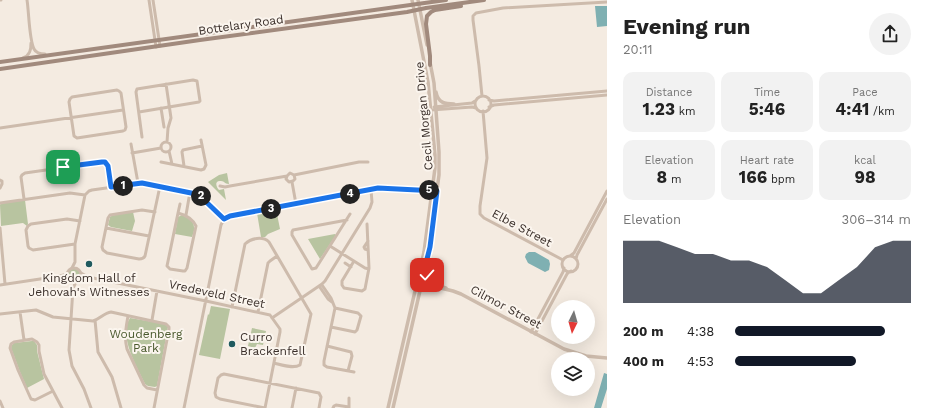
<!DOCTYPE html>
<meta charset="utf-8">
<style>
:root{--surface:#fff;--page:#f2f2f2;--text:#222;--muted:#767676;--accent:#111827}
body{margin:0;font-family:"Work Sans",sans-serif;background:var(--page);color:var(--text);height:100vh;display:flex;flex-direction:column;font-size:15px;white-space:nowrap}
*{box-sizing:border-box;margin:0}
p{font-size:13px;color:var(--muted)}
.icon{flex:none;width:22px;height:22px;fill:none;stroke:currentColor;stroke-width:2;stroke-linecap:round;stroke-linejoin:round}
.map{position:relative;flex:1;overflow:hidden}
.drawer{display:flex;flex-direction:column;background:var(--surface);width:320px}
.drawer>*{flex:none}
.needle{width:26px;rotate:185deg}
.tools{position:absolute;left:551px;top:300px;display:grid;gap:8px}
.tools a{display:grid;place-items:center;width:44px;height:44px;border-radius:50%;background:var(--surface);box-shadow:0 4px 16px #0002;font-size:20px}
.pin{position:absolute;display:grid;place-items:center;width:34px;height:34px;color:#fff;margin:-17px;border-radius:8px;box-shadow:0 2px 6px #0006}
.km{position:absolute;width:20px;height:20px;margin:-10px;border-radius:50%;background:#222;color:#fff;font-size:11px;line-height:20px;text-align:center}
.round{display:grid;place-items:center;flex:none;width:42px;height:42px;border-radius:21px;background:var(--page)}
.summary{display:flex;align-items:center;justify-content:space-between;height:68px;padding:0 16px}
h1{font-size:22px;font-weight:700;line-height:30px}
.figures{display:grid;grid-template-columns:repeat(3,1fr);gap:6px;height:68px;padding:4px 16px}
.figures div{display:grid;align-content:center;border-radius:10px;background:var(--page);text-align:center}
.figures b{font-size:17px;font-weight:700}
.figures small{font-size:11px;font-weight:400}
.figures p{font-size:11px}
.chart{height:112px;padding:8px 16px}
.chart p{display:flex;justify-content:space-between}
.chart svg{width:100%;height:72px;margin-top:4px;fill:var(--accent);opacity:.7}
ul{padding:0 16px;list-style:none;font-size:13px}
li{display:grid;grid-template-columns:64px 48px 1fr;align-items:center;height:30px}
li i{height:10px;border-radius:5px;background:var(--accent)}
main{display:flex;flex:1;min-height:0}
.map>svg:first-child{display:block}
.green{fill:#b8c4a0}
.water{fill:#7fb0b2}
.lines{fill:none;stroke-linecap:round;stroke-linejoin:round}
.minor{stroke:#cdbbac;stroke-width:3}
.tertiary{stroke:#cdbbac;stroke-width:3.5}
.secondary{stroke:#a18a7d;stroke-width:4}
.route-casing{stroke:#fff;stroke-width:8}
.route{stroke:#1a73e8;stroke-width:5}
.poi-dot{fill:#1f5a5e;stroke:#fbf5ee;stroke-width:1.5}
.labels{text-anchor:middle;dominant-baseline:central;stroke-width:4;stroke-linejoin:round;paint-order:stroke}
.street-label{font-size:12px;fill:#3b302b;stroke:#fbf5ee}
.poi-label{font-size:12px;fill:#3b302b;stroke:#fbf5ee}
.park-label{font-size:12px;fill:#4a5a2e;stroke:#fbf5ee}
</style>
<main>
<div class="map">
<svg width="607" height="408" viewBox="0 0 607 408">
<rect width="100%" height="100%" fill="#f4ebe1"/>
<path class="green" d="M227,173l2,11c-5,0 -4,-3 -8,-3 -7,-1 -5,6 -2,9l5,-1 2,11 -18,-18 11,-7z
M25,200l3,24 -1,2 -4,-3 -22,3 -1,-21 1,-2z
M276,209l4,20 -12,5 -3,3h-4l-4,-24z
M133,212l2,9 -3,10 -21,-4 -3,-2 2,-8 3,-2z
M182,215c5,2 12,6 12,12 1,3 -1,7 -2,10l-17,-3 3,-17z
M335,234l1,1 -16,24 -12,-20z
M68 274a6 6 0 1 1 12 0a6 6 0 1 1-12 0Z
M211,306l19,3 -10,50 -21,-4 9,-41 1,1z
M130,318l35,6 3,3 -11,59 -2,1 -7,-1 -3,-2c-8,-17 -27,-48 -15,-66z
M252,328l14,3 -3,14 -6,-1 -2,4 -7,-2z
M32,341h2l3,4v6l7,28 -17,9 -7,-16 -9,-24 1,-3 2,-2z"/>
<path class="water" d="M595,6h12v20l-10,1z
M529,252h6l14,8 1,4 -1,6 -4,2 -17,-9 -3,-6 1,-3z
M604,373l3,1v15l-6,19h-7z"/>
<g class="lines">
<path class="minor" d="M0,0h1
M27,0c2,12 2,39 7,49 2,4 7,5 11,5
M149,0l7,47
M153,0l7,46
M23,58c7,-3 8,-8 8,-15
M166,84l5,34 -3,10 -1,14
M117,90l2,1 2,2 5,34 -1,3 -2,1 -46,7 -3,-2 -5,-34 1,-3 2,-2z
M482,96l-3,-30 -6,-46v-4l3,-3 27,-5 104,-6
M475 104a8 8 0 1 1 16 0a8 8 0 1 1-16 0Z
M489,100l5,1 113,-10
M434,107l38,-4 3,-2
M489,107l5,-2 113,-10
M161,108l3,19
M431,110l41,-3 4,1
M483,111l4,47 -7,48v8l4,4 79,42
M139,112l60,-10 1,-1 -3,-20 -4,-1 -56,9 -1,3 6,45
M0,128l123,-18
M161 147a5 5 0 1 1 10 0a5 5 0 1 1-10 0Z
M131,144l7,39
M169,151l3,13
M132,153l29,-5
M161,162l40,8 3,-1 2,-4 -5,-25
M184,166l-2,-14 1,-2 19,-4
M294,175l65,-13h9
M0,180l2,1v3l-2,4
M292,182l4,22
M220,186l5,1 5,-1 57,-10 3,-3 4,2 1,4 -2,2 -4,1 -3,-3 1,-3
M24,199l-3,-22 1,-2 3,-2 77,-11h3l3,4 3,21
M0,203l70,-10 15,2
M155,212l-13,-2 -32,5 -2,3 -6,29 1,3 4,3 32,6c3,0 5,-1 6,-3l15,-70
M178,213l-11,53 3,3 13,2h2l2,-3 9,-42c-4,-8 -10,-11 -18,-13l2,-9
M186,215l4,-23
M347,220l-54,10 -1,2v3l20,34 4,-1 34,-54
M0,228l5,56
M106,228l43,8
M368,241l-4,6 1,2 3,1
M75,244l-42,6 -4,-2 -1,-2 -2,-16 2,-4 3,-2 36,-5 13,2
M330,246l35,22 4,1
M570,256l4,-3 33,-62
M562 264a8 8 0 1 1 16 0a8 8 0 1 1-16 0Z
M576,259l1,-4 30,-56
M354,261l-12,20v4l2,3 18,3 3,-2 4,-21 -2,-44
M345,263l6,4
M67 275a7 7 0 1 1 14 0a7 7 0 1 1-14 0Z
M72,268l3,-6v-18l10,-49 4,-4 3,-1 50,-7 51,10 7,3 24,23
M81,273l7,4 118,24 64,14 10,14v3l-15,76
M76,282l-3,6 -4,62 3,16 12,23 7,19
M0,285l60,-9 7,-2
M322,285l9,13 4,10 -11,53v4l3,2 27,5
M319,286l9,13 4,3
M232,307l13,-63c6,-6 18,-8 24,-2l42,72 -11,51c-7,4 -18,0 -26,-2
M20,312l4,28
M258,312l10,-49 2,-2 7,-5
M0,314l36,-4 17,7 40,4c7,-2 11,-8 18,-9l55,12 3,3v2l-15,79
M128,316c-2,11 -4,22 -1,33l17,36 3,3 10,2
M272,318l50,-34 3,-3 45,-73 2,-6 -1,-12
M95,320l3,32 14,25 9,31
M152,320l5,-29
M331,327l24,5 2,-2 4,-14 -3,-3 -23,-5
M531,332l32,-60 1,-4
M535,334l32,-60 2,-2 2,-1
M327,346l24,6 1,4 -4,15
M53,391l-18,9 -4,-1 -13,-29 -8,-22 1,-4 3,-2 18,-3 5,3 2,3v6l5,23 18,34
M0,401l3,7
M184,408l37,-183 3,-6 6,-3 148,-28 55,3
M265,408l-45,-9 -4,-2 -1,-4 3,-15 3,-3 3,-1 95,19 2,4 -2,11
M292,408l4,-20
M333,408l1,-2 2,-1 13,2
M349,408v-10"/>
<path class="tertiary" d="M418,0l9,45
M436,92c2,11 9,12 18,12
M428,267c-2,15 7,16 18,21
M420,283l33,8 8,3 103,55 22,7 21,2
M388,408l36,-156 11,-84v-13l-7,-73 -16,-82
M393,408l35,-152 11,-81v-23l-5,-69 -4,-21"/>
<path class="secondary" d="M0,62l446,-62
M430,65v-9l-4,-32 1,-8 4,-4 4,-2 26,-4
M0,69l200,-29 207,-28 19,-4 58,-8"/>
</g>
<g class="lines">
<g class="route-casing">
<path id="route" d="M63,167l39,-5h3l3,4 3,21 31,-4 54,11 4,2 24,23 6,-3 148,-28 59,3 -7,56 -4,16 2,4 -1,8"/>
</g>
<use href="#route" class="route"/>
</g>
<g class="poi-dot">
<circle cx="89" cy="264" r="4"/>
<circle cx="232" cy="344" r="4"/>
</g>
<g class="labels">
<g class="street-label">
<text transform="translate(241 25) rotate(-8)">Bottelary Road</text>
<text transform="translate(424 116) rotate(-95)">Cecil Morgan Drive</text>
<text transform="translate(522 228) rotate(28)">Elbe Street</text>
<text transform="translate(217 294) rotate(12)">Vredeveld Street</text>
<text transform="translate(506 307) rotate(28)">Cilmor Street</text>
</g>
<g class="poi-label">
<text x="89" y="278">Kingdom Hall of<tspan x="89" dy="14">Jehovah's Witnesses</tspan></text>
<text x="240" y="337" text-anchor="start">Curro<tspan x="240" dy="14">Brackenfell</tspan></text>
</g>
<g class="park-label">
<text x="146" y="334">Woudenberg<tspan x="146" dy="14">Park</tspan></text>
</g>
</g>
</svg>
<div class="tools">
<a><svg class="needle" viewBox="-14 -14 28 28"><path d="M0-13l5 13h-10z" fill="#e53935"/><path d="M0 13l5-13h-10z" fill="#767676"/></svg></a>
<a><svg class="icon" aria-label="layers" viewBox="0 0 24 24"><path d="M12 4l9 5-9 5-9-5zM3 14l9 5 9-5"/></svg></a>
</div>
<div class="pin" style="left:63px;top:167px;background:#1e9e55"><svg class="icon" aria-label="arrive" viewBox="0 0 24 24"><path d="M6 21V4h12l-3 4 3 4H6"/></svg></div>
<div class="pin" style="left:427px;top:275px;background:#d93025"><svg class="icon" aria-label="check" viewBox="0 0 24 24"><path d="M5 12l5 5 9-10"/></svg></div>
<b class="km" style="left:123px;top:186px">1</b>
<b class="km" style="left:201px;top:196px">2</b>
<b class="km" style="left:271px;top:209px">3</b>
<b class="km" style="left:350px;top:194px">4</b>
<b class="km" style="left:429px;top:190px">5</b>
</div>
<section class="drawer">
<div class="summary"><div><h1>Evening run</h1><p>20:11</p></div><a class="round"><svg class="icon" aria-label="share" viewBox="0 0 24 24"><path d="M12 15V3M7 8l5-5 5 5M5 13v7h14v-7"/></svg></a></div>
<div class="figures">
<div><p>Distance</p><b>1.23<small> km</small></b></div>
<div><p>Time</p><b>5:46</b></div>
<div><p>Pace</p><b>4:41<small> /km</small></b></div>
</div>
<div class="figures">
<div><p>Elevation</p><b>8<small> m</small></b></div>
<div><p>Heart rate</p><b>166<small> bpm</small></b></div>
<div><p>kcal</p><b>98</b></div>
</div>
<div class="chart"><p><span>Elevation</span>306–314 m</p>
<svg viewBox="0 0 160 44" preserveAspectRatio="none"><path d="M0 44V6L10 6L20 6L30 10L40 14L50 14L60 18L70 18L80 22L90 30L100 38L110 38L120 30L130 22L140 10L150 6L160 6V44z"/></svg>
</div>
<ul>
<li><b>200 m</b>4:38<i style="width:85%"></i></li>
<li><b>400 m</b>4:53<i style="width:69%"></i></li>
</ul>
</section>
</main>
